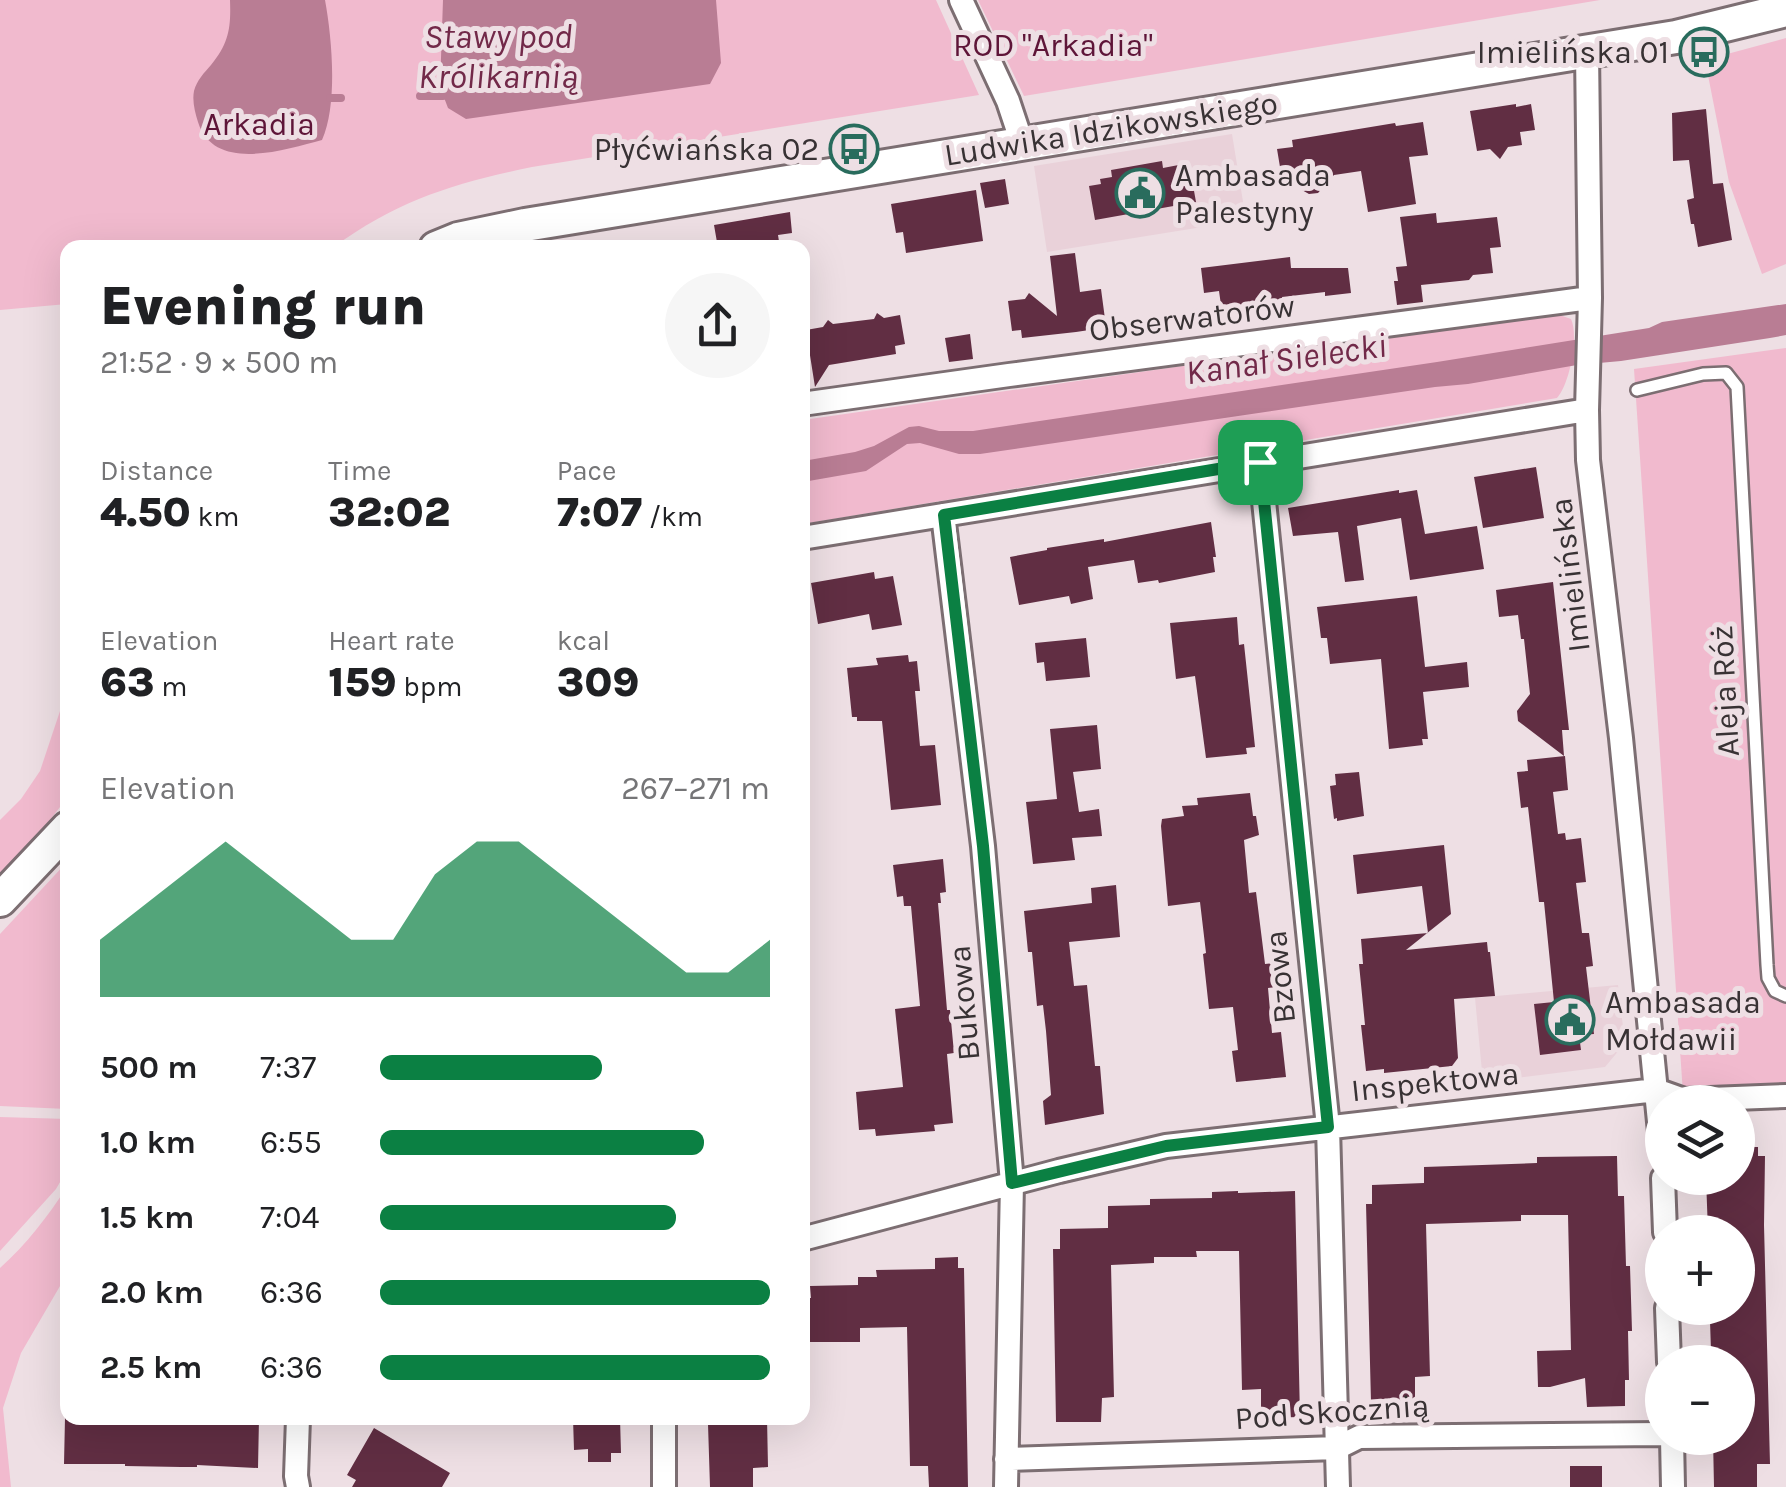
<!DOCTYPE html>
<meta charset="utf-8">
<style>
:root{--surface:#fff;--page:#f6f6f6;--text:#202124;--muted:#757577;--accent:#0b8043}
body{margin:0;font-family:Karla,sans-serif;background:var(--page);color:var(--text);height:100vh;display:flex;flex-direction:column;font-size:38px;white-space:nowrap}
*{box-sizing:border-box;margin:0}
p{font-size:32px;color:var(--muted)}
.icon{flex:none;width:55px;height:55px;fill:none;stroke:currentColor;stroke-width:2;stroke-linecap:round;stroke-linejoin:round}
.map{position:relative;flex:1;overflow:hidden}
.drawer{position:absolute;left:60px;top:240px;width:750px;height:1185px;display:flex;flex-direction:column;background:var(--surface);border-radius:20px;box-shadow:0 10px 40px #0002}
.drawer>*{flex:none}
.controls{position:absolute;left:1645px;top:1085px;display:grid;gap:20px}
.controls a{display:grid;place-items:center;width:110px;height:110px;border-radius:50%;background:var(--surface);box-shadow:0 10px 40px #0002;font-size:50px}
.pin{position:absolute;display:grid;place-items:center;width:85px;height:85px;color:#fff;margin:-42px;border-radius:20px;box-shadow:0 5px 15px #0006}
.round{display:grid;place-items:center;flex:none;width:105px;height:105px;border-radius:52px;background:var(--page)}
.overview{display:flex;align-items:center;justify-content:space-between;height:170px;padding:0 40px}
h1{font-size:55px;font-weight:800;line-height:75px}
.metrics{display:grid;grid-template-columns:repeat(3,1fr);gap:15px;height:170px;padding:10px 40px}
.metrics div{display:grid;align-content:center}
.metrics b{font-size:42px;font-weight:800}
.metrics small{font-size:28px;font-weight:400}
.metrics p{font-size:28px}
.chart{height:280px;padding:20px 40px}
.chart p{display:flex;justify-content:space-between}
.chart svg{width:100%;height:180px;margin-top:10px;fill:var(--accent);opacity:.7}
ul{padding:0 40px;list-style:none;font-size:32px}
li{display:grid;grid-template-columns:160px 120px 1fr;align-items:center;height:75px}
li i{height:25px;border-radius:12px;background:var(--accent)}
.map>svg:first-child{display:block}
.built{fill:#e9d1d9}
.green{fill:#f1bace}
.water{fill:#b97d94}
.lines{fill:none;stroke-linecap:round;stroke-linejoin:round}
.stream{stroke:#b97d94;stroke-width:8}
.building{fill:#612e43}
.lane-casing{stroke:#7c6e72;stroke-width:16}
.street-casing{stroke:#7c6e72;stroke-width:28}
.secondary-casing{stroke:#7c6e72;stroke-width:38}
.lane{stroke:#fff;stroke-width:11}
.street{stroke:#fff;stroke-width:22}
.secondary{stroke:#fff;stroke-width:32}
.route-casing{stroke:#fff;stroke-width:20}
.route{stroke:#0b8043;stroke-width:12}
.labels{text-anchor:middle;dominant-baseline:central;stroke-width:10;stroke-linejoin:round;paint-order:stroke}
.park-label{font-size:32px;fill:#5e1538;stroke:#eedfe4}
.poi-label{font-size:32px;fill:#383234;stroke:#eedfe4;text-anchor:end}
.street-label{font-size:32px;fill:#383234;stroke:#eedfe4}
.water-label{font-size:35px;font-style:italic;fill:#722949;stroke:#eedfe4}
</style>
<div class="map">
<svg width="1786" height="1487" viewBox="0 0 1786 1487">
<rect width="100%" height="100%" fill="#eedfe4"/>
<path class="built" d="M1232,134l14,86 -199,32 -13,-86z
M1618,985l7,58 -20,24 -122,15 -8,-84z"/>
<path class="green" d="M0,0h936l43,95 -447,72c-77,16 -134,33 -198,80l-266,1 -1,56 -67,6z
M978,0h622l-576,96z
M1786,38v226l-24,10 -33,-92 -24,-122z
M1554,313l17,6c8,17 -1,64 -14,79l-754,126v-104z
M1786,348v740l-103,6 -49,-725z
M67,690v108l-35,45 -32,31v-54l21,-21 19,-28z
M67,862v247l-67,-3v-172z
M0,1117l68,2 -1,51 -11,19 -56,62z
M67,1187v87l-46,79 -18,55 8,79h-11v-219c26,-23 48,-52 67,-81z"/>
<path class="water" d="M230,0h95c7,38 13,104 -3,140 -38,10 -108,33 -124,-18 -3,-10 -6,-21 -4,-31 3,-11 10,-18 17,-26 18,-22 20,-37 19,-65z
M443,0h273l5,63 -11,21 -244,35 -18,-11 -8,-21z
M1786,304v31l-16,3 -149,23 -44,4 -109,19 -33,3 -455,67h-21l-39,-11 -13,1 -41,27 -63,11v-21l52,-9 19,-6 35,-19 10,-1 20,5h34l464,-69 212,-34 13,-6z"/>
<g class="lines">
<path class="stream" d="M420,96h23
M330,98h11"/>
</g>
<path class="building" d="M1516,104v3l15,-3 4,26 -15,2 2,13 -14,2 -8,12 -10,-10 -13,2 -7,-40z
M1706,109l7,75 10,-1 9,57 -34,7 -4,-23h-3l-4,-24 7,-2 -5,-38 -16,1 -1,-48z
M1423,122l5,33 -19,2 7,47 -48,8 -7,-41 -27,4 -16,18 -9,1 -9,-5 -3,-18 -16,2 -4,-24 16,-2 -1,-7 103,-17 1,3z
M1162,161l1,7 26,-5 7,39 -101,18 -6,-34 12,-2 -1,-5 12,-2 -1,-7z
M1005,179l4,25 -24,4 -5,-25z
M976,190l7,51 -77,12 -3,-21 -7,1 -5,-29z
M790,212l2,21 -14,2 2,13h-62l-4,-23z
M1436,213l1,10 60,-6 4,30 -11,1 3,25 -20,2 -4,5 -48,5 2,17 -26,3 -3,-24h4l-2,-14 11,-1 -7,-49z
M1075,253l5,39 21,-3 4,30 -10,1 1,9 -20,3 -54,6 -1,-8 -9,1 -4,-30 17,-2 4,-6 28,23 -7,-60z
M1290,257l1,11h57l3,25 -26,3v-4l-43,5 1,7 -50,7 -1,-7 -11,1 -2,-14 -15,2 -3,-25z
M877,313l7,5 16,-3 5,29 -10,2 1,8 -67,11 -14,22 -9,-57 17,-3 5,-7 5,4 41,-5z
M970,334l3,25 -24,3 -4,-24z
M1536,467l8,51 -61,10 -9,-51z
M1399,490v3l18,-3 8,44 52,-8 7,43 -74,11 -9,-62 -44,8 7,54 -19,2 -7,-50 -45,4 -5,-28z
M1211,522l5,35h-3l2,15 -56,11 -1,-3 -20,3 -4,-23 -46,7 5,32 -22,5 -2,-8 -50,9 -9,-48 37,-7v-2l57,-9v3z
M874,572l1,7 18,-3 9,49 -30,5 -3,-16 -51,10 -7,-41z
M1553,582l16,148h-7l2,26 -46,-35 -1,-10 13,-17 -6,-55h-3l-3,-24 -19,2 -3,-27z
M1417,596l8,71 42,-5 2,25 -46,5 5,47h-6l1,6 -34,4 -8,-90 -51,5 -3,-26h-6l-4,-31z
M1237,617l2,28 5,-1 11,103 -9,1 1,6 -41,4 -11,-82 -19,3 -6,-56z
M1086,638l4,39 -44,4 -2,-19 -7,1 -2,-20z
M908,655l1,7 8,-1 3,30h-5l5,55 15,-1 6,60 -50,5 -9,-89h-25v-4h-5l-5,-49 31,-3 -2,-7z
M1097,725l4,44 -28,3 6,40 20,-3 3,27 -30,2 3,22 -42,4 -7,-62 31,-3 -7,-70z
M1565,756l3,34 -15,2 5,42 7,-1 1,7 15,-2 5,44 -10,1 6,50h7l4,33 -7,1 8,67 -15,1 2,15 -41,5 -6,-51 20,-2 -10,-100h-5l-11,-95 -7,1 -4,-36 11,-1 -1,-11z
M1359,772l5,44 -27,5v-3l-3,1 -4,-33 6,-1 -1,-11z
M1250,793l3,23h3l3,19 -15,5 5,53 7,-1 9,72 10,-1 3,24 -10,1 4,45 9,-1 5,45 -50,5 -4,-31 6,-1 -5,-43 -24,2 -6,-55 3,-1 -6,-51 -32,4 -7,-80 1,-7 22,-3 -2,-10 16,-1 -1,-7z
M1444,845l7,69 -45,36 81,-8 1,10h2l5,44 -41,3 4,59 -6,8 -68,7v-4l-18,2 -5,-46h4l-6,-61h4l-2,-25 67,-6 -6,-47 -65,8 -4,-39z
M943,859l3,33 -6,1 1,10h-3l9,107h3l4,43 -7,1 6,69 -19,2 1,6 -59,5 -1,-7 -16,1 -3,-38 47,-5 -8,-78 25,-3 -9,-100h-7l-1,-10 -6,1 -4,-32z
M1116,885l4,52 -51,5 5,44 13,-1 8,81h5l4,48 -59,11 -2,-24 8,-6 -5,-64 -3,-26 -6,1 -5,-54h-4l-4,-41 68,-8 -1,-15z
M1738,1147h20v9h7l-1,69 6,239h-13v23h-43l-1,-49h25v-76h-21l-1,-11h-5l-1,-30 6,-1v-12h22v-76h-30l-2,-54h32z
M1617,1156l1,40h6l2,70h4l2,65h-4l1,49h-4v26l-38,1 -2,-29 -35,9h-12l-1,-36 34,-1 -3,-135h-47v6l-95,3 4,152 -15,1v24l-44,1 -5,-198h6v-19l52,-2v-16l113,-4v-6z
M1238,1191v2l57,-2 5,226 -39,1v-29l-19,1 -3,-139h-43l1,6h-43v6l-43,2 3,132 -12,1 -1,24h-45l-3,-173h7v-20l48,-1v-22l42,-1v-6l62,-1v-6z
M958,1257v11h6l4,219h-39l-1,-21h-18l-3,-139 -47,1v14h-58v-44h9l-1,-12 48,-1v-8h19l-1,-7 59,-1v-11z
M65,1418h194l-1,50 -61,-3v2h-16l-56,-1v-2h-61z
M573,1418h47l1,35h-10v9h-23v-13l-14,1z
M714,1418h53l1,49 -15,1v19h-43l-2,-63 6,-1z
M374,1428l76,45 -8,14h-90l4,-7 -9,-5z
M1570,1466h32v21h-32z"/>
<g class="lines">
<g class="lane-casing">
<path id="lane" d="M1637,390l66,-16 23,-1 11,14 30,578 1,13 7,13 11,5"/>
</g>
<g class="street-casing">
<path id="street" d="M961,0l47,101 14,42
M1587,51l3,247 -3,112 1,50 33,278 41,414
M802,404l207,-29 581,-77
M1260,462l68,665 10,360
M943,515l40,331 29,337 -6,304
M802,538l785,-128
M1663,1178l2,54
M802,1239l257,-68 107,-25 490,-56 28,10 102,-4
M1667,1308l2,54
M298,1418l-2,58 2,11
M1672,1438l1,49
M1006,1459l331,-11 22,-11 303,-3
M664,1487v-69"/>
</g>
<g class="secondary-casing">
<path id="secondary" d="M436,248l22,-9 67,-14 1151,-188 110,-27
M0,900l68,-72"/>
</g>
<use href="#lane" class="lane"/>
<use href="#street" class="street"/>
<use href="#secondary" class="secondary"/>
</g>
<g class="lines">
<g class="route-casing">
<path id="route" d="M1260,462l68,665 -162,19 -154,37 -29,-337 -39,-331z"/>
</g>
<use href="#route" class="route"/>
</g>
<defs>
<g id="bus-ring" transform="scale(2.5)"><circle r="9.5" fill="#eedfe4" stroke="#296c5d" stroke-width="1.5"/><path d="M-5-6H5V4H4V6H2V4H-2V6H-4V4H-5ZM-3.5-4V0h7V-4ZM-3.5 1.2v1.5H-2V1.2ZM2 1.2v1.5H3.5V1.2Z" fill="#296c5d"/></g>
<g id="civic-ring" transform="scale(2.5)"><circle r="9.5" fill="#eedfe4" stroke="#296c5d" stroke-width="1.5"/><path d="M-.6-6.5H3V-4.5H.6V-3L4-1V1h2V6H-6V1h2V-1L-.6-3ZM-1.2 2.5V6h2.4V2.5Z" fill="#296c5d"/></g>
</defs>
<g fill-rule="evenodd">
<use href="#bus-ring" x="1704" y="52"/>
<use href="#bus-ring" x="854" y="149"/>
<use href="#civic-ring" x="1140" y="193"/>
<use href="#civic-ring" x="1570" y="1020"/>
</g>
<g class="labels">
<g class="park-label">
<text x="1053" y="45">ROD "Arkadia"</text>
<text x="259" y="124">Arkadia</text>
</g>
<g class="poi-label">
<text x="1669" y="52">Imielińska 01</text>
<text x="819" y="149">Płyćwiańska 02</text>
<text x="1175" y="175" text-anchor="start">Ambasada<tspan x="1175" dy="37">Palestyny</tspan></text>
<text x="1605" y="1002" text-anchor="start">Ambasada<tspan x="1605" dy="37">Mołdawii</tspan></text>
</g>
<g class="street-label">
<text transform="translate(1111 129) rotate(-9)">Ludwika Idzikowskiego</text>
<text transform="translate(1192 318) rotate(-7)">Obserwatorów</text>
<text transform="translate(1570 575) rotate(-97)">Imielińska</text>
<text transform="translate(1725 691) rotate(-93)">Aleja Róż</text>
<text transform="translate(1280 977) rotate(-96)">Bzowa</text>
<text transform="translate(964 1003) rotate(-95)">Bukowa</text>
<text transform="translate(1435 1082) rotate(-6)">Inspektowa</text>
<text transform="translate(1332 1412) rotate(-4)">Pod Skocznią</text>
</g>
<g class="water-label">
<text x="498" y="36">Stawy pod<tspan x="498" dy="40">Królikarnią</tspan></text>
<text transform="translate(1286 359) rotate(-8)">Kanał Sielecki</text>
</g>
</g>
</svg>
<div class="controls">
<a><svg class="icon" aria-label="layers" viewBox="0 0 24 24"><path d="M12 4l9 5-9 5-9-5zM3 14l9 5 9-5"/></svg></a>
<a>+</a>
<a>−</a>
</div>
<div class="pin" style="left:1260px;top:462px;background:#1e9e55"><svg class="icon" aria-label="arrive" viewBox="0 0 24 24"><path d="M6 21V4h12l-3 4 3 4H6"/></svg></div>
<section class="drawer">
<div class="overview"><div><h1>Evening run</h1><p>21:52 · 9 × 500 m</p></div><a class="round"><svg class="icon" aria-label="share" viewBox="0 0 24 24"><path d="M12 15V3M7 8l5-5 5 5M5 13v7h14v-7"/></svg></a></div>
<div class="metrics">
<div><p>Distance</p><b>4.50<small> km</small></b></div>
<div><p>Time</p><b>32:02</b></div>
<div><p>Pace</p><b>7:07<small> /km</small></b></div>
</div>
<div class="metrics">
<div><p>Elevation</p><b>63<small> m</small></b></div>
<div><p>Heart rate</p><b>159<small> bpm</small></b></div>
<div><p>kcal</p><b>309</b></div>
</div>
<div class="chart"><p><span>Elevation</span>267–271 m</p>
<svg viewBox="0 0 160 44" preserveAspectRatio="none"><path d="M0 44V30L10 22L20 14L30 6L40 14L50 22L60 30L70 30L80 14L90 6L100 6L110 14L120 22L130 30L140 38L150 38L160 30V44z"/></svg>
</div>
<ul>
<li><b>500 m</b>7:37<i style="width:57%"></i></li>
<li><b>1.0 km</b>6:55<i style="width:83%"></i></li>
<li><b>1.5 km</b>7:04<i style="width:76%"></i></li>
<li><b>2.0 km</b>6:36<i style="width:100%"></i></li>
<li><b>2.5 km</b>6:36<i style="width:100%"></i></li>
</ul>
</section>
</div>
